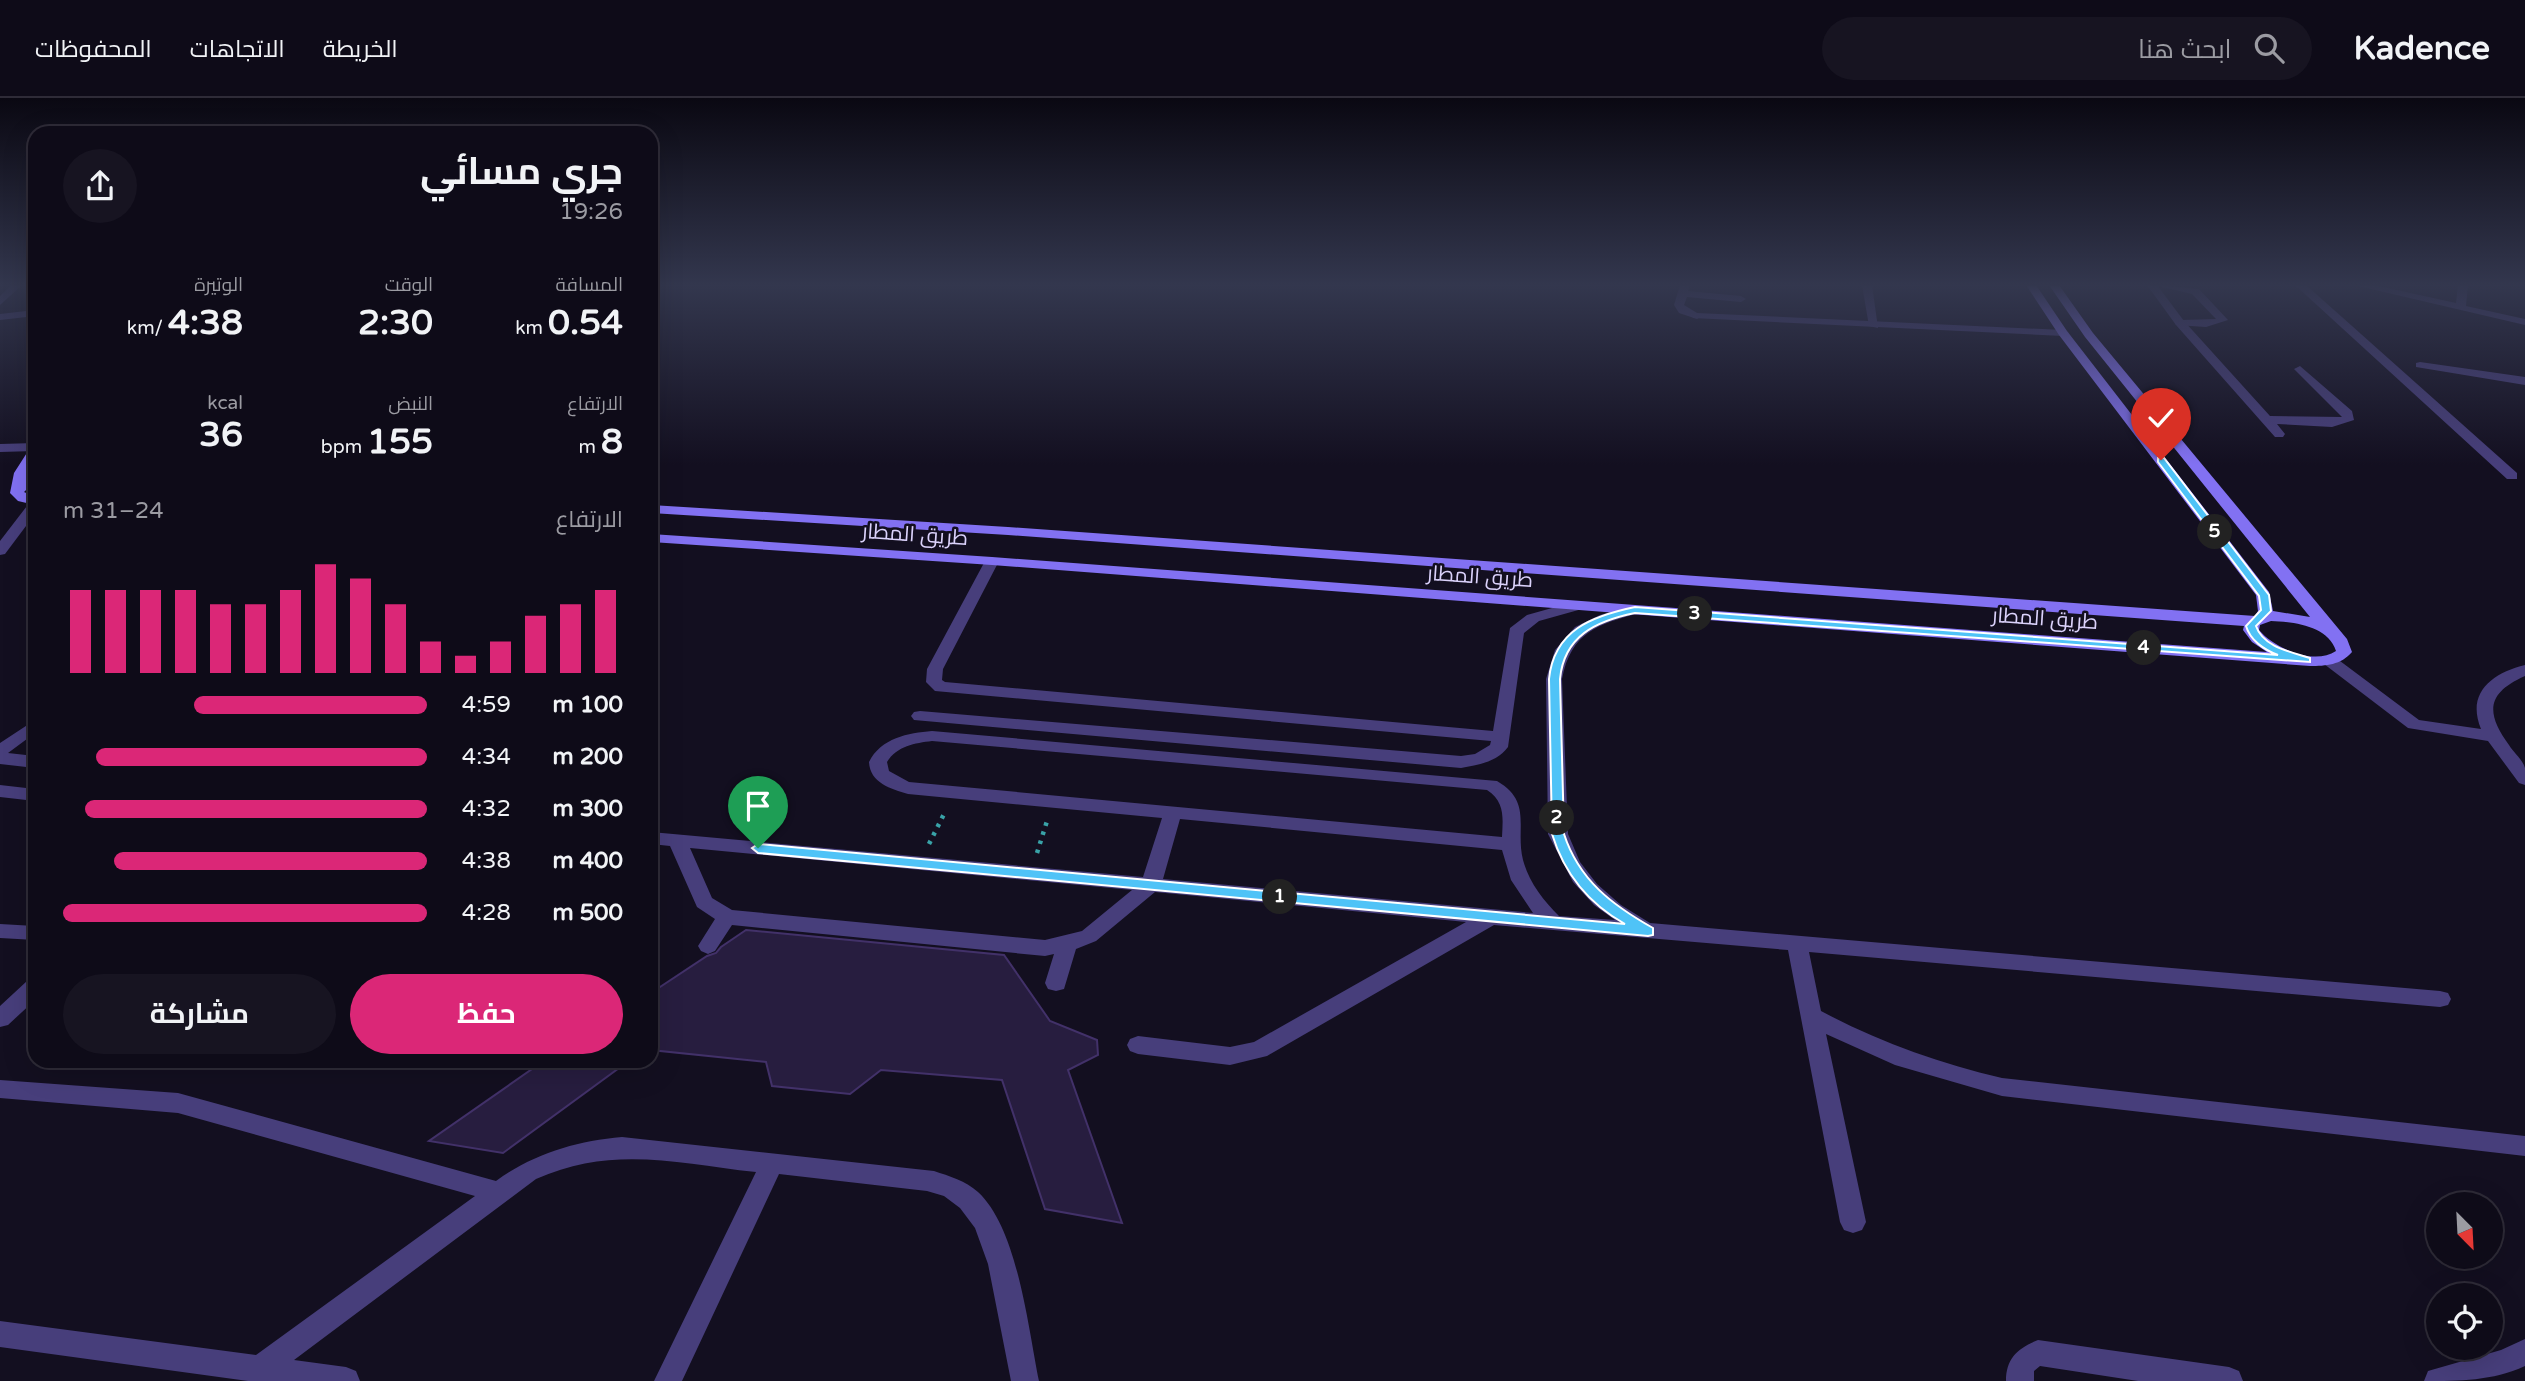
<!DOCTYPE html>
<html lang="ar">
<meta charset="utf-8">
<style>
:root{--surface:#0e0b18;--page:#171421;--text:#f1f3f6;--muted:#9b9ba2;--line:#2e2b37;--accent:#db2777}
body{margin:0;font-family:"Varela Round",Cairo,sans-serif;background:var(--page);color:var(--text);direction:rtl;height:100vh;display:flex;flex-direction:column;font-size:26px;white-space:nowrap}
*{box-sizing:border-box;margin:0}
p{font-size:23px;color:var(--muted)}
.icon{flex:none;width:38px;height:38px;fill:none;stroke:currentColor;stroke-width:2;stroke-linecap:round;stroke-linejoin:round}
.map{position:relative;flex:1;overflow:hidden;direction:ltr}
.sheet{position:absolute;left:28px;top:28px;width:630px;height:942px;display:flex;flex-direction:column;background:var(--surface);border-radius:21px;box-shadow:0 7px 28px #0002,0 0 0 2px var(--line);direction:rtl}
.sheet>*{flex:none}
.needle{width:46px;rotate:156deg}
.fabs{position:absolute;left:2426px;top:1094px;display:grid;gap:14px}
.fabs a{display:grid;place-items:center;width:77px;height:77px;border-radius:50%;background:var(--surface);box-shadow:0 7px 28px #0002,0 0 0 2px var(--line);font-size:35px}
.pin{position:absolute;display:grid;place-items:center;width:60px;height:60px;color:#fff;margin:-72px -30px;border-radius:50% 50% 50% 0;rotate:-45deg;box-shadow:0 0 7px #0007}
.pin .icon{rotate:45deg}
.km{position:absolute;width:35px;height:35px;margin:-18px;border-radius:50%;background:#222;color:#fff;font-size:19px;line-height:35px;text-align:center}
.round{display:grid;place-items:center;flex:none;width:74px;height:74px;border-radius:37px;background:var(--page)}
.overview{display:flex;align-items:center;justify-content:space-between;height:119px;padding:0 35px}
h1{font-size:38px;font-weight:700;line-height:52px}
.figures{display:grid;grid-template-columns:repeat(3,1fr);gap:10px;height:119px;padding:7px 35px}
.figures div{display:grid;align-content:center}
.figures b{font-size:35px;font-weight:700}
.figures small{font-size:19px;font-weight:400}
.figures p{font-size:19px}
.chart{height:196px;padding:14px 35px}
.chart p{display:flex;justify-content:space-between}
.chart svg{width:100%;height:126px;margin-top:7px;stroke:var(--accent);stroke-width:6}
.button{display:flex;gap:14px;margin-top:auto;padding:14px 35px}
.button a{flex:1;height:80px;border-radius:42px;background:var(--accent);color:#fff;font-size:28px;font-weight:700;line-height:80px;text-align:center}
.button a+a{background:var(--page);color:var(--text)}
ul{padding:0 35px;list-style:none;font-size:23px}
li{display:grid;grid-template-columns:112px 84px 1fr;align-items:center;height:52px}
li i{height:18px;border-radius:9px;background:var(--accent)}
header{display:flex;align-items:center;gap:42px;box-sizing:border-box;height:98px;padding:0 35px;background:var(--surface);border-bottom:2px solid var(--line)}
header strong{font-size:33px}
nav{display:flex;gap:38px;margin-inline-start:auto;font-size:24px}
.search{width:490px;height:63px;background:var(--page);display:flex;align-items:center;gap:18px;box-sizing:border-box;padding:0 24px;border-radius:38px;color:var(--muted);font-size:26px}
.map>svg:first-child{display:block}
.building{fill:#271d3f;stroke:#423169;stroke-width:2}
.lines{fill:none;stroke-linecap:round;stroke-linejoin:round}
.path{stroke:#39a3a8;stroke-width:4.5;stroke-dasharray:3.5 6;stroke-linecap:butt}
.lane{fill:#473e7b;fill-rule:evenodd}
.street{fill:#473e7b;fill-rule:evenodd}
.secondary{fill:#8271f2;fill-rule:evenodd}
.route{fill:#4fc3f7;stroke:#fff;stroke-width:2}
.labels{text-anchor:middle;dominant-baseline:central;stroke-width:5;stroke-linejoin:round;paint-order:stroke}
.street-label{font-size:21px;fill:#dbd2fb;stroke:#130f20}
</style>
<header>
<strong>Kadence</strong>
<div class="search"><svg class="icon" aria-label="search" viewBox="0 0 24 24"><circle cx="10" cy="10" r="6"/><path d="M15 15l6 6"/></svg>ابحث هنا</div>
<nav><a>الخريطة</a><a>الاتجاهات</a><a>المحفوظات</a></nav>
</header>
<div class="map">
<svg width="2525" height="1283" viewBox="0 0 2525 1283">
<rect width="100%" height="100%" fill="#130f20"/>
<path class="building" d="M746,832l258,25 46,66 47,19 1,15 -30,15 54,153 -77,-14 -43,-129 -121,-10 -31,24 -78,-8 -6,-24 -115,-12v-57l56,-37 9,-3 5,-6z
M545,962h85l-127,93 -74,-12z"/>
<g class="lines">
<path class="path" d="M929,746l15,-30
M1037,755l10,-32"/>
<path class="lane" d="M1680,187h10l-2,6 53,5 5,3 -5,3 -54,-5 -3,8 18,11 -5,3 -18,-6 -5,-8z
M1862,187h10l6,43 -9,-2z
M2154,187l45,4 29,31 -22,7 -30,-2 -1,-2 5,-3 36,-1 -24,-25z
M35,403v13l-30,40 -5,1v-14l30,-39z
M992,459l7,4 -56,108 -1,11 3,2 548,49 17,-103 17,-13 50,-14 8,5 -3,3 -43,12 -15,12 -16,114c-11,15 -30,18 -47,21l-547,-48 -3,-4 3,-4 6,-1 541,45 14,-2 15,-9 1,-4 -556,-50 -9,-9 1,-13 58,-108z
M1635,507l8,5 -3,3c-42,11 -69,19 -78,66l6,155 12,28 17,22 24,21 29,18 790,68 8,2 3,6 -3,6 -8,2 -631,-55 12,59c58,31 117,52 181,67l523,58v20l-523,-60 -107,-31 -69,-31 40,188 -4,8 -9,3 -9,-3 -4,-8 -52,-272 -294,-25 -227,131 -37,9 -92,-11 -8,-3 -3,-6 3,-6 8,-3 92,11 24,-5 212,-120 -311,-30 -59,49 -20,8 -12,40 -8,2 -8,-2 -3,-6 9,-29 -9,2 -313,-31 -17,26 -7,3 -7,-3 -3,-5 17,-27 -18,-12 -27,-61 -19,-2v-12l492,45 19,-59 -254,-24c-17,-5 -38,-11 -39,-32 12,-24 39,-29 63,-31l565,50c36,21 18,47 26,79 6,22 20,40 36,56l56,4 -21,-15 -21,-23 -25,-48 -2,-155 9,-29 20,-23 25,-12zM932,643l555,49c18,12 16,27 15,47l-593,-55 -20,-11 -2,-9c10,-16 28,-19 45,-21zM1180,721l322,31 9,30 22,33 -370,-34zM690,750l442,42 -50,41 -37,9 -313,-30 -20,-12z
M2330,558l6,2 83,62 62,9c-15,-36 11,-56 44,-64v11c-38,17 -40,36 -16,69 4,7 14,15 16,23 0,5 0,12 0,17l-6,-2 -31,-42 -80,-13 -84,-64 -2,-3z
M35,622v13l-27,20 27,3v12l-35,-4v-21z
M0,687l35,4v12l-35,-4z
M0,826l35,2v14l-35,-2z
M35,881v21l-27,25 -8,2v-21l27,-25z
M0,982l178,13 318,88c37,-27 80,-40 126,-44l312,34c15,5 32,10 44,21 40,37 50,136 61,189h-28l-23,-117 -13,-36 -15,-20 -16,-12 -17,-5 -148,-17 -97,207h-28l102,-209c-80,-9 -144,-27 -220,7l-242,181 52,7 10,4 4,10h-112l-248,-34v-26l256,34 219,-159 -297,-83 -178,-15z
M2525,1241v27c-33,15 -65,15 -101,15l4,-10 73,-21z
M2038,1242l191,27 10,4 4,10h-105l-98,-15 -6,5v10h-28c0,-23 12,-33 32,-41z"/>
<path class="street" d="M11,187h11l-22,20v-9z
M2147,187h10l27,36 86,95 72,1 -48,-48 6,-3 52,45 2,9 -22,7 -55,-3 8,10 -2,3h-8l-99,-112z
M2295,187h11l211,188v6h-10z
M2354,187h20l82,18 2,-18h10l-2,21 59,13v6z
M35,212v6l-35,4v-6z
M1697,215l366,17 6,3 -6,3 -370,-18 -1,-2z
M2420,264l105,15v8l-109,-18v-4z
M35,345v8l-35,1v-8z"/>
<path class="secondary" d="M2026,187h10l31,46 202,261 4,19 37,6 -225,-280 -36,-52h10l34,48 254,306 5,13c-11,13 -26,14 -42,14l-1318,-101 -341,-23v-8l341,23 1275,95 -15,-10 -9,-12 1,-4 -1236,-91 -357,-22v-8l357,22 1247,89 3,-5 -2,-16 -197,-260zM2271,523c23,1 57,5 65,30 -22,15 -62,-3 -77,-21l1,-5z
M35,349v14l-8,13 8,-3v10l-11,11 11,5v8l-17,-4 -8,-8 4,-20 16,-25z"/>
</g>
<linearGradient id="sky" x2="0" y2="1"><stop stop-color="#0a0812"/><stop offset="0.51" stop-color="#33374e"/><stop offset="1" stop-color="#33374e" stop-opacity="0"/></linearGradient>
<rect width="2525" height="367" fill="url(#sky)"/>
<path class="route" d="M2158,360h6l105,137 2,16 -15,15c7,21 35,26 54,32v4l-675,-49c-39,8 -71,23 -75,66l4,155c15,46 48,71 89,94v7l-5,1 -890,-83 -6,-5 6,-4 867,80c-36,-20 -61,-51 -73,-90l-3,-155c5,-49 43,-63 86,-72l643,48c-14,-5 -28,-15 -32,-29l15,-16 -2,-14 -101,-134z"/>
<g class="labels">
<g class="street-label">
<text transform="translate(915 437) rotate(4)">طريق المطار</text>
<text transform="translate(1480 479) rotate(4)">طريق المطار</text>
<text transform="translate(2045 521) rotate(4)">طريق المطار</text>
</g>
</g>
</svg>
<div class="fabs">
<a><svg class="needle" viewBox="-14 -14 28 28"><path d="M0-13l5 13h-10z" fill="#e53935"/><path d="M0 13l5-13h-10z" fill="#9b9ba2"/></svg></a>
<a><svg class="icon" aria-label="locate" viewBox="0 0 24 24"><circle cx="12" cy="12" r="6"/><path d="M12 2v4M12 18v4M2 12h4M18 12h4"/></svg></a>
</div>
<div class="pin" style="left:758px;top:750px;background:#1e9e55"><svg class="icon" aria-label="arrive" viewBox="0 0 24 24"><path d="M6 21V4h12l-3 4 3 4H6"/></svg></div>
<div class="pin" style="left:2161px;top:362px;background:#d93025"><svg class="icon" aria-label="check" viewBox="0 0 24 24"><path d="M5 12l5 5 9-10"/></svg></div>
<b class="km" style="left:1280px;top:799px">1</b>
<b class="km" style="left:1557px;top:720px">2</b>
<b class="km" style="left:1695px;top:516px">3</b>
<b class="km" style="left:2144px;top:550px">4</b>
<b class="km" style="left:2215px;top:434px">5</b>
<section class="sheet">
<div class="overview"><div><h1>جري مسائي</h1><p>19:26</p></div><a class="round"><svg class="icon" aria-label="share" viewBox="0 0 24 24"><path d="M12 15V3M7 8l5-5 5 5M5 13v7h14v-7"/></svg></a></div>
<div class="figures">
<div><p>المسافة</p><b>0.54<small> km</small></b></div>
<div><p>الوقت</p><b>2:30</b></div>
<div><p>الوتيرة</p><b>4:38<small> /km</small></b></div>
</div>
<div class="figures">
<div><p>الارتفاع</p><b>8<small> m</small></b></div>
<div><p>النبض</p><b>155<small> bpm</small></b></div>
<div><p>kcal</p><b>36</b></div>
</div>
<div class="chart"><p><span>الارتفاع</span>24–31 m</p>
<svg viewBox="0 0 160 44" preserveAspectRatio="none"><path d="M5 44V15M15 44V15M25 44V15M35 44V15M45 44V20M55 44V20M65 44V15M75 44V6M85 44V11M95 44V20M105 44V33M115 44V38M125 44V33M135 44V24M145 44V20M155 44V15"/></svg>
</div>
<ul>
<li><b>100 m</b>4:59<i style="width:64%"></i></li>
<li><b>200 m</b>4:34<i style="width:91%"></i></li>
<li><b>300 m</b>4:32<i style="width:94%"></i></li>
<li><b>400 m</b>4:38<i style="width:86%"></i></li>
<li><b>500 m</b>4:28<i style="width:100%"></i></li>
</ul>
<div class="button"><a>حفظ</a><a>مشاركة</a></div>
</section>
</div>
